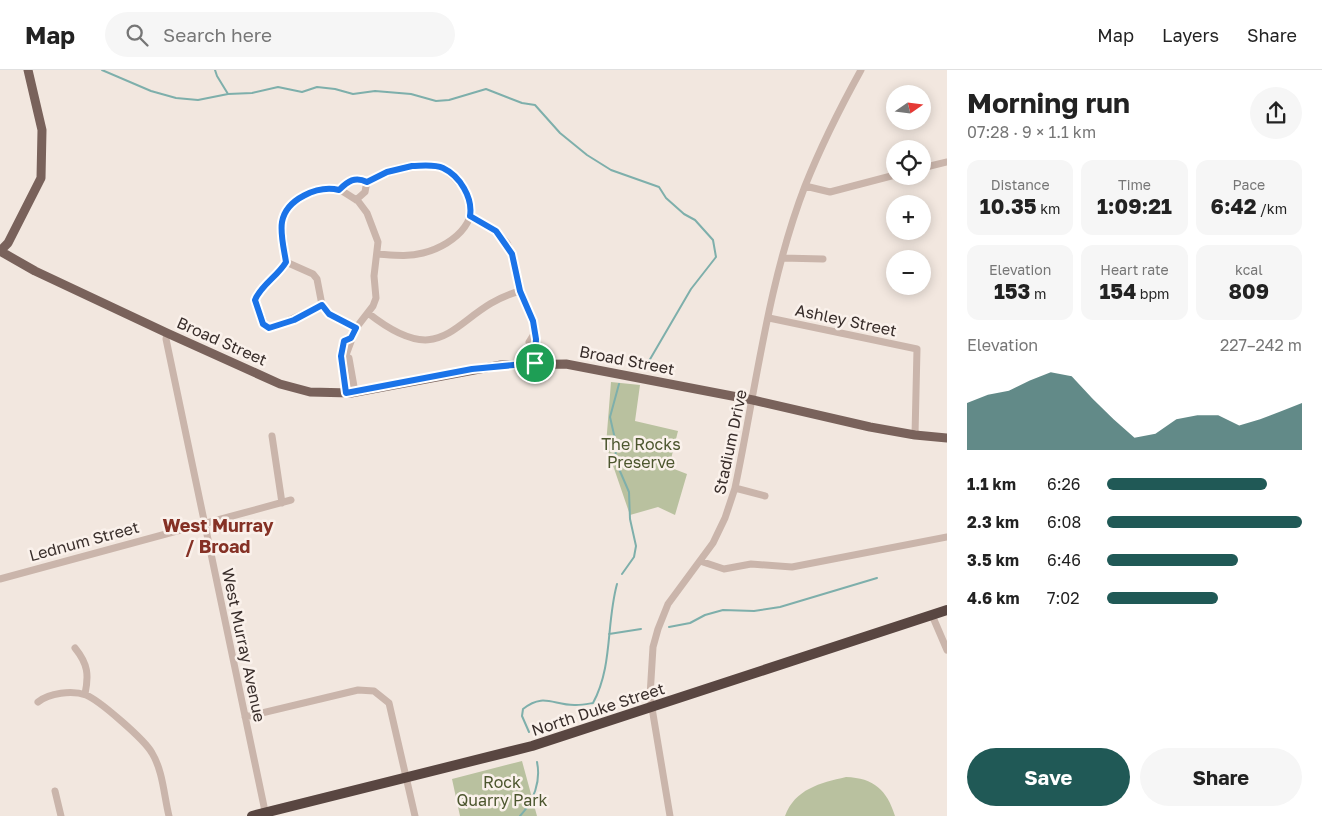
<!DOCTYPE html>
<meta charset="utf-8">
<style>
:root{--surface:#fff;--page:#f6f6f6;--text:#222;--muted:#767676;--line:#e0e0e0;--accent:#205956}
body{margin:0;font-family:"Golos Text",sans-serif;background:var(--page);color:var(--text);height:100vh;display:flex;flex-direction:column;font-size:19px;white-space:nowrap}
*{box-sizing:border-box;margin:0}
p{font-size:16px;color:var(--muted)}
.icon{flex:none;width:28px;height:28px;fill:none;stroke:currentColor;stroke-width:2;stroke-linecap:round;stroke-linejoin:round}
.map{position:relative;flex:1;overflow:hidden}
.side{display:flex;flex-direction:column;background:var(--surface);width:375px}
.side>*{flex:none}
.needle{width:32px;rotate:76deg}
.buttons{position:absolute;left:886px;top:15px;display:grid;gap:10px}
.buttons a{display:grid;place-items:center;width:45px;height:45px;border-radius:50%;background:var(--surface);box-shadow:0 2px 12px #0003;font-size:25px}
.pin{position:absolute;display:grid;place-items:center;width:42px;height:42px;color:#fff;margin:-21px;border:2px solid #fff;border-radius:50%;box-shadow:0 1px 5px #0007}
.round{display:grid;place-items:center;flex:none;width:52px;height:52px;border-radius:26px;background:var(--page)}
.overview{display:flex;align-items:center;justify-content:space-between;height:85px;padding:0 20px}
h1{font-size:28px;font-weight:700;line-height:38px}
.figures{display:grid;grid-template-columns:repeat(3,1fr);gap:8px;height:85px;padding:5px 20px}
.figures div{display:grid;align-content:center;border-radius:12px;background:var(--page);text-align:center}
.figures b{font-size:21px;font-weight:700}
.figures small{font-size:14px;font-weight:400}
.figures p{font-size:14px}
.chart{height:140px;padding:10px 20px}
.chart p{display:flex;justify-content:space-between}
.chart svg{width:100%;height:90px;margin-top:5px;fill:var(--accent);opacity:.7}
.cta{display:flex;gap:10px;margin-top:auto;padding:10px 20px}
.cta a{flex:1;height:58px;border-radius:30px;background:var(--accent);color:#fff;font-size:20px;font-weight:700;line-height:58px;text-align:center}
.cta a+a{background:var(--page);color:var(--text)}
ul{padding:0 20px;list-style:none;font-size:16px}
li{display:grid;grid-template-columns:80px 60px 1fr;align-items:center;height:38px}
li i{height:12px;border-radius:6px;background:var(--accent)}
header{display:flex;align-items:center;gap:30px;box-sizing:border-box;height:70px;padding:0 25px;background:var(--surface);border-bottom:1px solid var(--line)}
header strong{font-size:24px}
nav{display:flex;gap:28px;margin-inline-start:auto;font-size:18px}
.search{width:350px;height:45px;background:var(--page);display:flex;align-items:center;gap:12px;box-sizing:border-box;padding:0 18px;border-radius:28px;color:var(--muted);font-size:19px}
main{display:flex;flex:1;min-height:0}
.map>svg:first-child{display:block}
.green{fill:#b9c19f}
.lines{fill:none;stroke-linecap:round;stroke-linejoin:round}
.stream{stroke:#7eafab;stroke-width:2}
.minor{stroke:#cab5ab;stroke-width:7}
.major{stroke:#79625b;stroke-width:9}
.highway{stroke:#594641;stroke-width:10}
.route-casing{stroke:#fff;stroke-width:10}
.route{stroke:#1a73e8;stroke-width:6}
.labels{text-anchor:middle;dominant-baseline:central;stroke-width:5;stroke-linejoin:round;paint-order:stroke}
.street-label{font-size:16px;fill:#382d2a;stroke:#faf1eb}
.park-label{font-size:16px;fill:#4c562e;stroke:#faf1eb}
.neighbourhood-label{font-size:18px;font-weight:bold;fill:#853125;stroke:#faf1eb}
</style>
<header>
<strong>Map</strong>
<div class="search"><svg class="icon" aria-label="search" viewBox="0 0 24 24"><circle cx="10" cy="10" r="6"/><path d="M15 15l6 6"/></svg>Search here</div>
<nav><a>Map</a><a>Layers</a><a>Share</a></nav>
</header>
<main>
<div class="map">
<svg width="947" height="746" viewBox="0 0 947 746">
<rect width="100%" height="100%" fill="#f2e7df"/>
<path class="green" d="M611,312l29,3 -5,36 43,10 -9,36 18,7 -12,41 -17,-8 -28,8 -24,-70z
M522,691l15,55h-77l-8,-37z
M846,707c28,1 41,13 49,39h-110c10,-27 35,-33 61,-39z"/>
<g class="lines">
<path class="stream" d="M102,0l49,21 25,7 22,2 30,-6 24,-1 26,-6 24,5 15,-5 18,2 18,5 22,-3 36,3 25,7 13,-1 37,-11 36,14 13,2 25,28 27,22 24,15 48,17 7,11 18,16 11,6 18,20 3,17 -25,32 -42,72 -11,7
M215,0l2,6 11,18
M619,314l-9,33 5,22 1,23 13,30 1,27 6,27 -2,11 -12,17
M669,557l21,-4 15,-8 18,-5 31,1 26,-4 97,-29
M609,564l32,-5
M529,662l-7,-16 1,-7c21,-17 31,-3 53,-4 6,0 11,-1 17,-2 20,-37 13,-79 24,-119
M520,746c14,-15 21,-35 17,-54"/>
<path class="minor" d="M922,98l25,-6
M805,116l25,6 65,-17
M339,119c18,-17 18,-4 30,-9 22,-8 41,-17 66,-14 11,2 17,9 24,17 31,32 -4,62 -36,70 -15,4 -30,2 -46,1
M356,130l9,-8 2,-11
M470,147l26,14 11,12 5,11 8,37 13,30 3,18 -1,24
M782,188l41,1
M286,192c-8,14 -25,23 -31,38l11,27 6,1 50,-23
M368,243c81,64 85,-4 152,-22
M769,248l148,31 -2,86
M167,263l-1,6 100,477
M534,264l-5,8 5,4
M349,288l6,34
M342,291h7l-3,-6 10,-27 17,-22 3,-8 -2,-22 4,-34 -11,-29 -9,-12 -19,-12 -20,1 -16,7 -13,9 -8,16 4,40 27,12 4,5 5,26 4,6 30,17
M346,323l-5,-37 3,-15 6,-3
M272,366l10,67
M735,418l30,8
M700,491l24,8 27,-5 41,3 155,-30
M0,509l291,-79
M932,545l15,35
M75,578c13,16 14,27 10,46
M38,632c11,-9 34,-12 48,-7 13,5 59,45 66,58 11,18 12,43 17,63
M245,647l113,-27 16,1 15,12 26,113
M55,721l6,25
M670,746l-20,-120 3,-49 5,-18 10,-25 45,-61 12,-25 10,-30c21,-100 33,-206 70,-302 16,-40 35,-78 56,-116"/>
<path class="major" d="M0,181l35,20 132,62 113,51 30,8 41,1 150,-28 65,-1 187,36 117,27 45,8 32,3
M0,181l8,-8 33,-65 1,-48 -14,-60"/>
<path class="highway" d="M252,746l280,-70 415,-136"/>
</g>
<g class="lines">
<g class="route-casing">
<path id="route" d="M412,96c9,0 22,-2 31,2 17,8 30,30 27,48l26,15 16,23 8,37 13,30 3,18 -1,24 -63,6 -126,24 -5,-37 3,-15 7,-3 5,-10 -27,-14 -7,-9 -28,15 -25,8 -6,-4 -8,-24c6,-15 23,-24 31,-38 -2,-13 -6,-28 -4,-40 4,-23 36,-37 57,-32 9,-9 16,-14 28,-8l20,-10z"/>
</g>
<use href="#route" class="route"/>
</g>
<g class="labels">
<g class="street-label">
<text transform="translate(846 250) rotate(12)">Ashley Street</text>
<text transform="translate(222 271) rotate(24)">Broad Street</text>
<text transform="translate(627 290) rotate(11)">Broad Street</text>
<text transform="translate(730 372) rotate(-78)">Stadium Drive</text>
<text transform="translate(84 471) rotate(-15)">Lednum Street</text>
<text transform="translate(244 575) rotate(78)">West Murray Avenue</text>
<text transform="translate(598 639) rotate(-18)">North Duke Street</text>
</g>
<g class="park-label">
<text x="641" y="374">The Rocks<tspan x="641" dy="18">Preserve</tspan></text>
<text x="502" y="712">Rock<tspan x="502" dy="18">Quarry Park</tspan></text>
</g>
<g class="neighbourhood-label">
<text x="218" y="455">West Murray<tspan x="218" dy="21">/ Broad</tspan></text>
</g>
</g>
</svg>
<div class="buttons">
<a><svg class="needle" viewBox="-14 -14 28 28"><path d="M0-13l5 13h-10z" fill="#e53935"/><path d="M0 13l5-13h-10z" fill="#767676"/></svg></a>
<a><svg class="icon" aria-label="locate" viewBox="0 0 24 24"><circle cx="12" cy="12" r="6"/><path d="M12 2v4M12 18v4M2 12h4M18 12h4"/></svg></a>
<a>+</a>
<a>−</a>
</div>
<div class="pin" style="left:535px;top:293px;background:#1e9e55"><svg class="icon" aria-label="arrive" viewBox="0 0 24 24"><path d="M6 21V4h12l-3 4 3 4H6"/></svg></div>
</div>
<section class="side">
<div class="overview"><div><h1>Morning run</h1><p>07:28 · 9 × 1.1 km</p></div><a class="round"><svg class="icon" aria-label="share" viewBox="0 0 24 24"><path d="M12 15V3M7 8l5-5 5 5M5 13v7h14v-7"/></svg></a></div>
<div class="figures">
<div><p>Distance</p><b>10.35<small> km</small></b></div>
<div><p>Time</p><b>1:09:21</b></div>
<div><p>Pace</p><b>6:42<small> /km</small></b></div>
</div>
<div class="figures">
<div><p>Elevation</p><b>153<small> m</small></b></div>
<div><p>Heart rate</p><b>154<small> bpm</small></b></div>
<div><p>kcal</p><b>809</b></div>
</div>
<div class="chart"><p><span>Elevation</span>227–242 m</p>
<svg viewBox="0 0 160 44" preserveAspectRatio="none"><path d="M0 44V21L10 17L20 15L30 10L40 6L50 8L60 19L70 29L80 38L90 36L100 29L110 27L120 27L130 32L140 29L150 25L160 21V44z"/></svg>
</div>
<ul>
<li><b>1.1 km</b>6:26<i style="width:82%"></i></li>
<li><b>2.3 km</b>6:08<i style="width:100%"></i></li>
<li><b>3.5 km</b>6:46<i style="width:67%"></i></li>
<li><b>4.6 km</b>7:02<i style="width:57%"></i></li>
</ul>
<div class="cta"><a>Save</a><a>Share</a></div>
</section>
</main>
